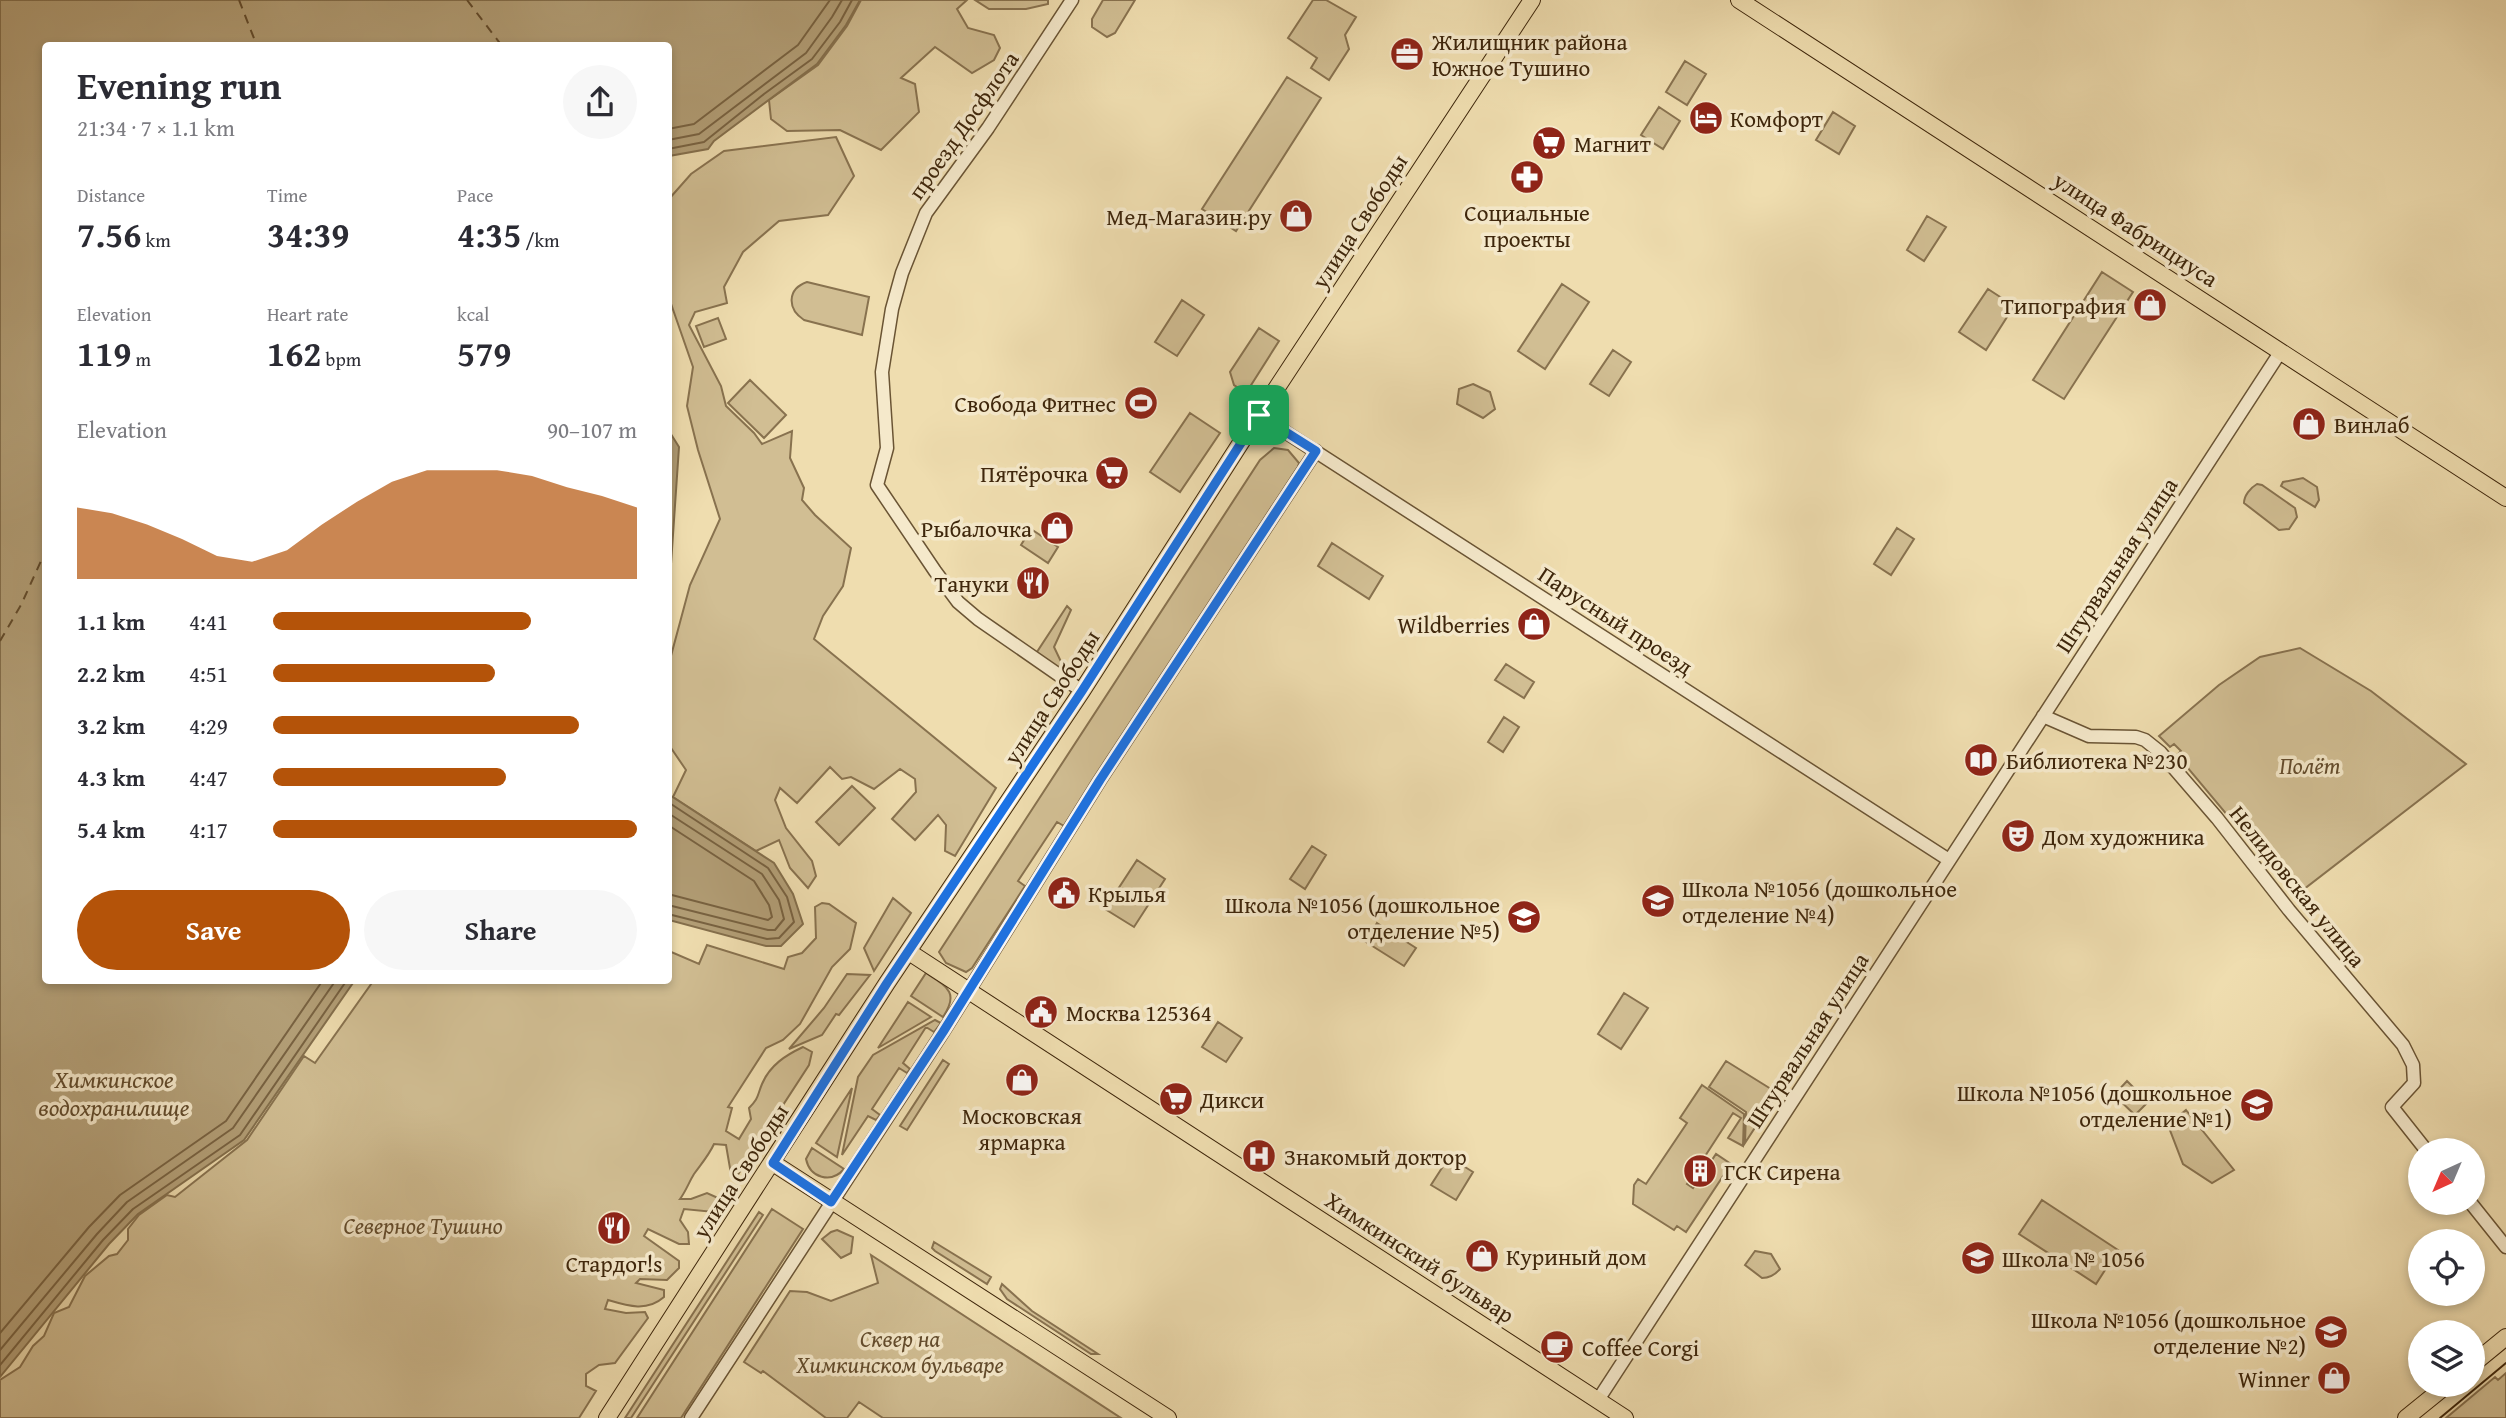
<!DOCTYPE html>
<meta charset="utf-8">
<style>
:root{--surface:#fff;--page:#f7f7f7;--text:#2b2b33;--muted:#7c7c81;--accent:#b45309}
body{margin:0;font-family:"Gentium Book Plus",serif;background:var(--page);color:var(--text);height:100vh;display:flex;flex-direction:column;font-size:26px;white-space:nowrap}
*{box-sizing:border-box;margin:0}
p{font-size:23px;color:var(--muted)}
.icon{flex:none;width:38px;height:38px;fill:none;stroke:currentColor;stroke-width:2;stroke-linecap:round;stroke-linejoin:round}
.map{position:relative;flex:1;overflow:hidden}
.panel{position:absolute;left:42px;top:42px;width:630px;height:942px;display:flex;flex-direction:column;background:var(--surface);border-radius:7px;box-shadow:0 4px 10px #0003}
.panel>*{flex:none}
.needle{width:46px;rotate:224deg}
.controls{position:absolute;left:2408px;top:1138px;display:grid;gap:14px}
.controls a{display:grid;place-items:center;width:77px;height:77px;border-radius:50%;background:var(--surface);box-shadow:0 4px 10px #0003;font-size:35px}
.pin{position:absolute;display:grid;place-items:center;width:60px;height:60px;color:#fff;margin:-30px;border-radius:14px;box-shadow:0 4px 10px #0006}
.round{display:grid;place-items:center;flex:none;width:74px;height:74px;border-radius:37px;background:var(--page)}
.head{display:flex;align-items:center;justify-content:space-between;height:119px;padding:0 35px}
h1{font-size:38px;font-weight:700;line-height:52px}
.stats{display:grid;grid-template-columns:repeat(3,1fr);gap:10px;height:119px;padding:7px 35px}
.stats div{display:grid;align-content:center}
.stats b{font-size:35px;font-weight:700}
.stats small{font-size:19px;font-weight:400}
.stats p{font-size:19px}
.chart{height:196px;padding:14px 35px}
.chart p{display:flex;justify-content:space-between}
.chart svg{width:100%;height:126px;margin-top:7px;fill:var(--accent);opacity:.7}
.button{display:flex;gap:14px;margin-top:auto;padding:14px 35px}
.button a{flex:1;height:80px;border-radius:42px;background:var(--accent);color:#fff;font-size:28px;font-weight:700;line-height:80px;text-align:center}
.button a+a{background:var(--page);color:var(--text)}
ul{padding:0 35px;list-style:none;font-size:23px}
li{display:grid;grid-template-columns:112px 84px 1fr;align-items:center;height:52px}
li i{height:18px;border-radius:9px;background:var(--accent)}
.map>svg:first-child{display:block}
.green{fill:#d1be93;stroke:#88724f;stroke-width:2}
.water{fill:#b39f77;stroke:#846f4c;stroke-width:2}
.lines{fill:none;stroke-linecap:round;stroke-linejoin:round}
.shore{stroke:#786241;stroke-width:2}
.ferry{stroke:#614a2b;stroke-width:2;stroke-dasharray:9 7;stroke-linecap:butt}
.minor-casing{stroke:#6a5434;stroke-width:15}
.major-casing{stroke:#3e260b;stroke-width:18}
.minor{stroke:#f5e9cb;stroke-width:12}
.major{stroke:#efddaf;stroke-width:16}
.tram{stroke:#3e260b;stroke-width:2}
.route-casing{stroke:#fff;stroke-width:14}
.route{stroke:#1a73e8;stroke-width:9}
.labels{text-anchor:middle;dominant-baseline:central;stroke-width:7;stroke-linejoin:round;paint-order:stroke}
.poi-label{font-size:23px;fill:#3e260b;stroke:#f5e9cb;text-anchor:start}
.street-label{font-size:23px;fill:#3e260b;stroke:#f5e9cb}
.park-label{font-size:23px;font-style:italic;fill:#634c2d;stroke:#f5e9cb}
.water-label{font-size:24px;font-style:italic;fill:#614a2b;stroke:#f5e9cb}
</style>
<div class="map">
<svg width="2506" height="1418" viewBox="0 0 2506 1418">
<rect width="100%" height="100%" fill="#efddaf"/>
<filter id="stains"><feTurbulence type="fractalNoise" baseFrequency=".00286" numOctaves="4"/><feColorMatrix values="0 0 0 0 .2 0 0 0 0 .09 0 0 0 0 .02 0 0 0 .5 -.17"/></filter>
<radialGradient id="worn" r=".72"><stop offset=".6" stop-color="#630" stop-opacity="0"/><stop offset="1" stop-color="#630" stop-opacity=".3"/></radialGradient>
<path class="green" d="M861,0h106l-10,9 11,19 26,7 6,13 -6,12 -22,13 -37,-26 -34,31 14,6 4,28 -38,38 -41,-20 -53,1 -16,-12 -2,-19 49,-35 29,-39z
M975,0h73v4l-22,5h-37z
M1103,0h32l-20,33 -8,4 -15,-10v-8z
M1313,0h13l30,17 -11,18 4,14 -20,31 -18,-12 6,-10 -29,-20z
M1685,61l21,13 -19,31 -21,-13z
M1287,77l34,21 -85,133 -34,-22z
M1659,107l21,14 -17,28 -22,-14z
M1833,112l22,14 -16,28 -23,-14z
M836,137l18,39 -26,39 -49,6 -36,31 -19,35 3,16 -32,9 -6,13 32,61 5,20 28,27 8,11 30,-13 -2,27 14,30 -2,12 13,15 36,33 -8,38 -20,30 -9,23 182,149 -41,68 -10,-5 1,-26 -8,-10 -23,25 -23,-21 24,-27 -1,-13 -15,-10 -26,20 -23,-12 -9,2 -12,-12 -33,36 -17,-15 -5,12 11,28 26,33 4,15 -8,12 -18,-20 -11,-28 -23,11 -83,-54 13,-27 -17,-25 -1,-78 22,-82 30,-66 -22,-69 -11,-44 6,-39 -24,-69v-99l22,-25 33,-23z
M1927,216l19,11 -22,34 -17,-11z
M2102,272l31,20 -69,107 -31,-19z
M807,282l62,15 -7,38 -58,-15c-17,-11 -17,-31 3,-38z
M1562,284l27,18 -44,67 -27,-18z
M1988,289l26,17 -28,44 -27,-18z
M1182,300l22,15 -27,41 -22,-14z
M718,318l8,21 -22,8 -8,-21z
M1259,328l20,13 -33,52 -12,-8 -4,-13z
M1613,350l18,12 -22,34 -19,-12z
M750,380l36,35 -22,23 -36,-35z
M1473,384l17,8 5,17 -12,9 -26,-14 2,-15z
M1190,413l30,20 -40,59 -30,-20z
M1274,448l14,2 11,13 -1,4 -234,359 -7,-4 -39,59 7,5 -53,82 -6,4 -20,-9 -7,-11 321,-492z
M2303,478l14,9 2,13 -4,7 -34,-21 2,-4z
M2257,484l5,1 33,23 2,9 -8,12 -10,1 -35,-27c0,-7 6,-15 13,-19z
M1897,528l17,11 -23,36 -17,-11z
M1031,529l27,18 -10,16 -27,-18z
M1332,543l51,33 -14,23 -51,-33z
M1067,606l4,4 -17,37 11,23 -1,2 -29,-17z
M2300,648l71,43 95,73 -171,132 -118,-141 4,-4 -7,-7 -4,3 -11,-11 60,-51 41,-28z
M1506,664l28,18 -10,16 -29,-18z
M1504,717l15,10 -16,25 -15,-10z
M852,786l23,22 -36,37 -23,-23z
M1312,846l14,9 -21,34 -15,-10z
M1137,860l28,19 -31,48 -29,-18z
M893,898l18,15 -37,58 -10,-23z
M822,903l7,1 27,19 -6,26 -18,18 -32,57 -17,16 -17,8 -38,59 4,1 -6,23 13,8 12,-20 -2,-11c10,-10 8,-12 13,-24 8,-19 24,-29 41,-37l9,5 -3,13 -72,111 -6,-2 -5,-29 -12,-1c-5,11 -12,19 -20,30 -5,8 -8,17 -14,25h11l16,-6 11,5 1,6 -5,8 -30,-3 -4,11 8,12 1,12h-10l-31,-15 -4,7 35,25v7l-12,12 -27,-1 -4,4 28,7v7c-17,15 -36,9 -56,3l-3,9 21,4 19,-1 3,6 -33,45 -16,2 -13,9v12l10,5 -17,27h-579v-38l20,-13 13,-21 11,-10 10,-23 15,-6 16,-31 24,-20 8,-2 11,-14v-11l11,-14 28,-20 8,2 72,-57 57,-84 11,7 59,-83h294l1,-29 30,13 8,-19 77,24 4,-12 14,-4 14,-15 -1,-31z
M1377,923l39,25 -12,18 -38,-24z
M926,973c20,13 34,19 17,44l-32,-21z
M847,974l23,1 -31,40 -3,-1 -14,21 -33,14 35,-41z
M1624,993l24,15 -27,41 -23,-15z
M908,1002l23,15 -53,31z
M935,1020l6,3 -7,9 -8,-5 -23,36 7,6 -3,4 -8,-5 -27,41 8,6 -4,5 -8,-4 -26,39 16,-78 15,-22z
M1218,1022l24,16 -16,24 -24,-15z
M943,1060l6,4 -42,66 -7,-4z
M1726,1061l45,28 5,-7 6,4 -37,57 1,-31 -37,-25z
M2127,1081l21,21 -13,13 -21,-20z
M1702,1085l42,29 -1,32 -15,-8 13,-20 -8,-5 -46,71 6,4 23,-34 15,10 -45,68 -9,-6 -3,4 -41,-26 1,-19 4,-6 8,5 41,-61 -7,-5z
M852,1088l-15,69 -21,-14z
M2186,1110l48,60 -22,13 -29,-19 -15,-39z
M812,1148l32,21c-13,15 -34,9 -38,-10z
M1449,1157l24,15 -17,28 -25,-15z
M2042,1200l76,50 -22,34 -77,-50z
M772,1209l31,20 -122,189h-44z
M759,1212l4,3 -132,203h-6z
M837,1230l16,7 -2,16 -10,5 -19,-19 9,-7z
M934,1242l57,35 -4,7 -52,-33 -3,-3z
M1755,1251l16,3 9,15c-5,6 -10,9 -18,9l-17,-13z
M871,1255l250,163h-238l-24,-16 -12,16h-21l-63,-47 -2,2 -17,-11 46,-71 17,1 24,9 47,-18z
M1002,1284l30,27 66,43h-7l-84,-55 -7,-10z
M2506,1373v45h-60l49,-41 3,3z"/>
<path class="water" d="M0,0h860l-14,25 -29,39 -103,77 -6,8 -39,7 -1,-110h-622v934h309l-111,160 -106,74 -29,30 -109,133z
M669,431l10,16 -10,146 -1,-162z
M668,794l106,69 19,31 10,30 -22,22h-15l-97,-26z"/>
<g class="lines">
<path class="shore" d="M668,129l26,-5 104,-79 32,-45
M668,140l31,-6 107,-81 26,-36 10,-17
M668,149l36,-7 60,-48 48,-35 28,-37 12,-22
M668,802l100,66 19,29 7,25 -15,16 -12,1 -99,-25
M668,813l94,61 17,26 5,19 -9,11h-7l-100,-25
M668,825l86,56 15,24 3,12 -4,3 -100,-26
M0,1333l89,-106 31,-32 106,-74 97,-141
M0,1350l97,-116 30,-32 106,-74 103,-148
M0,1365l103,-125 30,-31 107,-74 107,-155"/>
<path class="ferry" d="M239,0l18,46
M467,0l35,46
M0,641l21,-36 25,-55"/>
<g class="minor-casing">
<path id="minor" d="M1072,0l-84,128 -62,85 -24,60 -10,36 -10,63 5,76 -10,37 58,86 23,31 20,17 104,72
M1259,415l690,445
M2043,716l46,20 47,1 9,3 15,12 57,66 72,92 114,135 10,20 1,18 -22,24 34,43
M2470,1202l36,45
M1598,1400l683,-1049
M691,1418l252,-386 157,-252 216,-329"/>
</g>
<g class="major-casing">
<path id="major" d="M1739,0l767,498
M909,952l716,466
M773,1163l395,255
M2473,1364l33,-27
M607,1418l280,-435 195,-292 167,-261 283,-430
M2406,1418l42,-34"/>
</g>
<use href="#minor" class="minor"/>
<use href="#major" class="major"/>
<path class="tram" d="M2440,1418l66,-55"/>
</g>
<g class="lines">
<g class="route-casing">
<path id="route" d="M1259,415l57,36 -216,329 -157,252 -112,170 -58,-39 114,-180 195,-292z"/>
</g>
<use href="#route" class="route"/>
</g>
<defs>
<g id="office-disc" transform="scale(1.75)"><circle r="9.5" fill="#8f2418" stroke="#f5e9cb"/><path d="M-6-3h4V-5.5h4V-3h4V5H-6ZM-1-4.5V-3h2v-1.5ZM-6 0V1H6V0Z" fill="#fff"/></g>
<g id="hotel-disc" transform="scale(1.75)"><circle r="9.5" fill="#8f2418" stroke="#f5e9cb"/><path d="M-6-4.5h1.5V1H6V5H4.5V3h-9V5H-6ZM-4 0a1.8 1.8 0 1 1 3.6 0ZM.5 0V-2.5h3Q6-2.5 6 0Z" fill="#fff"/></g>
<g id="supermarket-disc" transform="scale(1.75)"><circle r="9.5" fill="#8f2418" stroke="#f5e9cb"/><path d="M-6-5.5h2.5l.6 2H6L4.5 2H-2.5L-4.4-4H-6ZM-1.5 3.2a1.3 1.3 0 1 0 .1 0ZM3 3.2a1.3 1.3 0 1 0 .1 0Z" fill="#fff"/></g>
<g id="pharmacy-disc" transform="scale(1.75)"><circle r="9.5" fill="#8f2418" stroke="#f5e9cb"/><path d="M-2-6h4v4h4v4h-4v4h-4v-4h-4v-4h4Z" fill="#fff"/></g>
<g id="shop-disc" transform="scale(1.75)"><circle r="9.5" fill="#8f2418" stroke="#f5e9cb"/><path d="M-5-2.5h2.3a2.7 3.5 0 0 1 5.4 0H5L5.5 6h-11ZM-1.5-2.5h3a1.5 2.3 0 0 0-3 0Z" fill="#fff"/></g>
<g id="stadium-disc" transform="scale(1.75)"><circle r="9.5" fill="#8f2418" stroke="#f5e9cb"/><path d="M0-5a6.5 5 0 1 0 0 10a6.5 5 0 1 0 0-10ZM-3.5-1.8h7v3.6h-7Z" fill="#fff"/></g>
<g id="restaurant-disc" transform="scale(1.75)"><circle r="9.5" fill="#8f2418" stroke="#f5e9cb"/><path d="M-5-6h1v4h1v-4h1v4h1v-4h1v5L-1.5 .5V6h-2V.5L-5-1ZM5-6V6H3V1.5H1.5Q1.5-4 5-6Z" fill="#fff"/></g>
<g id="library-disc" transform="scale(1.75)"><circle r="9.5" fill="#8f2418" stroke="#f5e9cb"/><path d="M-6-4Q-3-5.5-.7-3.5V5Q-3 3-6 4ZM6-4Q3-5.5 .7-3.5V5Q3 3 6 4Z" fill="#fff"/></g>
<g id="theatre-disc" transform="scale(1.75)"><circle r="9.5" fill="#8f2418" stroke="#f5e9cb"/><path d="M-5-5.5Q0-4 5-5.5V0Q5 5 0 6Q-5 5-5 0ZM-3.3-2.5H-1v1.5H-3.3ZM1-2.5H3.3v1.5H1ZM-2.8 1Q0 5.5 2.8 1Z" fill="#fff"/></g>
<g id="civic-disc" transform="scale(1.75)"><circle r="9.5" fill="#8f2418" stroke="#f5e9cb"/><path d="M-.6-6.5H3V-4.5H.6V-3L4-1V1h2V6H-6V1h2V-1L-.6-3ZM-1.2 2.5V6h2.4V2.5Z" fill="#fff"/></g>
<g id="school-disc" transform="scale(1.75)"><circle r="9.5" fill="#8f2418" stroke="#f5e9cb"/><path d="M0-5L7-2L0 1L-7-2ZM-4 1L0 2.5L4 1V4Q0 6-4 4Z" fill="#fff"/></g>
<g id="hospital-disc" transform="scale(1.75)"><circle r="9.5" fill="#8f2418" stroke="#f5e9cb"/><path d="M-5-5h3v3.5h4V-5h3V5h-3V1.5h-4V5h-3Z" fill="#fff"/></g>
<g id="building-disc" transform="scale(1.75)"><circle r="9.5" fill="#8f2418" stroke="#f5e9cb"/><path d="M-4-6H4V6H1V3H-1V6H-4ZM-2.5-4.3h1.7v1.8h-1.7ZM.8-4.3h1.7v1.8H.8ZM-2.5-1h1.7V.8h-1.7ZM.8-1h1.7V.8H.8Z" fill="#fff"/></g>
<g id="cafe-disc" transform="scale(1.75)"><circle r="9.5" fill="#8f2418" stroke="#f5e9cb"/><path d="M-5.5-4.5H6V0H3Q3 3.5 0 3.5H-2.5Q-5.5 3.5-5.5 0ZM3-3.2v2h1.7v-2ZM-6 4.5H4V6H-6Z" fill="#fff"/></g>
</defs>
<g fill-rule="evenodd">
<use href="#office-disc" x="1407" y="54"/>
<use href="#hotel-disc" x="1706" y="118"/>
<use href="#supermarket-disc" x="1549" y="143"/>
<use href="#pharmacy-disc" x="1527" y="177"/>
<use href="#shop-disc" x="1296" y="216"/>
<use href="#shop-disc" x="2150" y="305"/>
<use href="#stadium-disc" x="1141" y="403"/>
<use href="#shop-disc" x="2309" y="424"/>
<use href="#supermarket-disc" x="1112" y="473"/>
<use href="#shop-disc" x="1057" y="528"/>
<use href="#restaurant-disc" x="1033" y="583"/>
<use href="#shop-disc" x="1534" y="624"/>
<use href="#library-disc" x="1981" y="760"/>
<use href="#theatre-disc" x="2018" y="836"/>
<use href="#civic-disc" x="1064" y="893"/>
<use href="#school-disc" x="1658" y="901"/>
<use href="#school-disc" x="1524" y="917"/>
<use href="#civic-disc" x="1041" y="1012"/>
<use href="#shop-disc" x="1022" y="1080"/>
<use href="#supermarket-disc" x="1176" y="1099"/>
<use href="#school-disc" x="2257" y="1105"/>
<use href="#hospital-disc" x="1259" y="1156"/>
<use href="#building-disc" x="1700" y="1171"/>
<use href="#restaurant-disc" x="614" y="1228"/>
<use href="#shop-disc" x="1482" y="1256"/>
<use href="#school-disc" x="1978" y="1258"/>
<use href="#school-disc" x="2331" y="1332"/>
<use href="#cafe-disc" x="1557" y="1347"/>
<use href="#shop-disc" x="2334" y="1378"/>
</g>
<g class="labels">
<g class="poi-label">
<text x="1432" y="41">Жилищник района<tspan x="1432" dy="26">Южное Тушино</tspan></text>
<text x="1730" y="118">Комфорт</text>
<text x="1574" y="143">Магнит</text>
<text x="1527" y="212" text-anchor="middle">Социальные<tspan x="1527" dy="26">проекты</tspan></text>
<text x="1272" y="216" text-anchor="end">Мед-Магазин.ру</text>
<text x="2126" y="305" text-anchor="end">Типография</text>
<text x="1116" y="403" text-anchor="end">Свобода Фитнес</text>
<text x="2334" y="424">Винлаб</text>
<text x="1088" y="473" text-anchor="end">Пятёрочка</text>
<text x="1032" y="528" text-anchor="end">Рыбалочка</text>
<text x="1009" y="583" text-anchor="end">Тануки</text>
<text x="1510" y="624" text-anchor="end">Wildberries</text>
<text x="2006" y="760">Библиотека №230</text>
<text x="2042" y="836">Дом художника</text>
<text x="1682" y="888">Школа №1056 (дошкольное<tspan x="1682" dy="26">отделение №4)</tspan></text>
<text x="1088" y="893">Крылья</text>
<text x="1500" y="904" text-anchor="end">Школа №1056 (дошкольное<tspan x="1500" dy="26">отделение №5)</tspan></text>
<text x="1066" y="1012">Москва 125364</text>
<text x="2232" y="1092" text-anchor="end">Школа №1056 (дошкольное<tspan x="2232" dy="26">отделение №1)</tspan></text>
<text x="1200" y="1099">Дикси</text>
<text x="1022" y="1115" text-anchor="middle">Московская<tspan x="1022" dy="26">ярмарка</tspan></text>
<text x="1284" y="1156">Знакомый доктор</text>
<text x="1724" y="1171">ГСК Сирена</text>
<text x="1506" y="1256">Куриный дом</text>
<text x="2002" y="1258">Школа № 1056</text>
<text x="614" y="1263" text-anchor="middle">Стардог!s</text>
<text x="2306" y="1319" text-anchor="end">Школа №1056 (дошкольное<tspan x="2306" dy="26">отделение №2)</tspan></text>
<text x="1582" y="1347">Coffee Corgi</text>
<text x="2310" y="1378" text-anchor="end">Winner</text>
</g>
<g class="street-label">
<text transform="translate(963 125) rotate(-55)">проезд Досфлота</text>
<text transform="translate(1359 221) rotate(-57)">улица Свободы</text>
<text transform="translate(2136 229) rotate(33)">улица Фабрициуса</text>
<text transform="translate(2116 565) rotate(-57)">Штурвальная улица</text>
<text transform="translate(1616 620) rotate(33)">Парусный проезд</text>
<text transform="translate(1051 697) rotate(-57)">улица Свободы</text>
<text transform="translate(2298 886) rotate(51)">Нелидовская улица</text>
<text transform="translate(1807 1040) rotate(-57)">Штурвальная улица</text>
<text transform="translate(740 1171) rotate(-57)">улица Свободы</text>
<text transform="translate(1420 1257) rotate(33)">Химкинский бульвар</text>
</g>
<g class="park-label">
<text x="2310" y="765">Полёт</text>
<text x="423" y="1225">Северное Тушино</text>
<text x="900" y="1338">Сквер на<tspan x="900" dy="26">Химкинском бульваре</tspan></text>
</g>
<g class="water-label">
<text x="114" y="1079">Химкинское<tspan x="114" dy="28">водохранилище</tspan></text>
</g>
</g>
<rect width="100%" height="100%" filter="url(#stains)"/>
<rect width="100%" height="100%" fill="url(#worn)"/>
</svg>
<div class="controls">
<a><svg class="needle" viewBox="-14 -14 28 28"><path d="M0-13l5 13h-10z" fill="#e53935"/><path d="M0 13l5-13h-10z" fill="#7c7c81"/></svg></a>
<a><svg class="icon" aria-label="locate" viewBox="0 0 24 24"><circle cx="12" cy="12" r="6"/><path d="M12 2v4M12 18v4M2 12h4M18 12h4"/></svg></a>
<a><svg class="icon" aria-label="layers" viewBox="0 0 24 24"><path d="M12 4l9 5-9 5-9-5zM3 14l9 5 9-5"/></svg></a>
</div>
<div class="pin" style="left:1259px;top:415px;background:#1e9e55"><svg class="icon" aria-label="arrive" viewBox="0 0 24 24"><path d="M6 21V4h12l-3 4 3 4H6"/></svg></div>
<section class="panel">
<div class="head"><div><h1>Evening run</h1><p>21:34 · 7 × 1.1 km</p></div><a class="round"><svg class="icon" aria-label="share" viewBox="0 0 24 24"><path d="M12 15V3M7 8l5-5 5 5M5 13v7h14v-7"/></svg></a></div>
<div class="stats">
<div><p>Distance</p><b>7.56<small> km</small></b></div>
<div><p>Time</p><b>34:39</b></div>
<div><p>Pace</p><b>4:35<small> /km</small></b></div>
</div>
<div class="stats">
<div><p>Elevation</p><b>119<small> m</small></b></div>
<div><p>Heart rate</p><b>162<small> bpm</small></b></div>
<div><p>kcal</p><b>579</b></div>
</div>
<div class="chart"><p><span>Elevation</span>90–107 m</p>
<svg viewBox="0 0 160 44" preserveAspectRatio="none"><path d="M0 44V19L10 21L20 25L30 30L40 36L50 38L60 34L70 25L80 17L90 10L100 6L110 6L120 6L130 8L140 12L150 15L160 19V44z"/></svg>
</div>
<ul>
<li><b>1.1 km</b>4:41<i style="width:71%"></i></li>
<li><b>2.2 km</b>4:51<i style="width:61%"></i></li>
<li><b>3.2 km</b>4:29<i style="width:84%"></i></li>
<li><b>4.3 km</b>4:47<i style="width:64%"></i></li>
<li><b>5.4 km</b>4:17<i style="width:100%"></i></li>
</ul>
<div class="button"><a>Save</a><a>Share</a></div>
</section>
</div>
